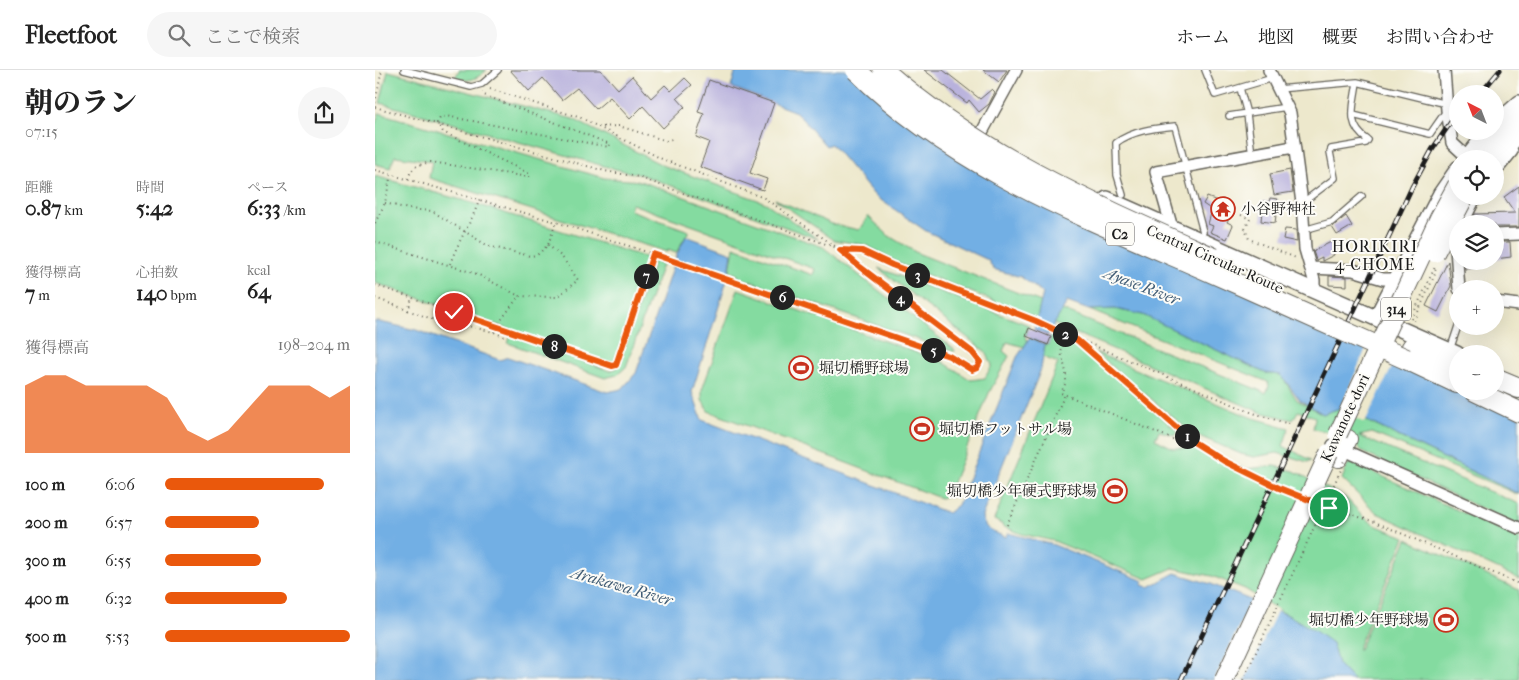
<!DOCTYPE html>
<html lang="ja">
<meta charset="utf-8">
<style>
:root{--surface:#fff;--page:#f6f6f6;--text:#222;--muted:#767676;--line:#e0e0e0;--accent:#ea580c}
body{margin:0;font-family:"IM FELL French Canon","Noto Serif JP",serif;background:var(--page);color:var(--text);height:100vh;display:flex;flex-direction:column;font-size:19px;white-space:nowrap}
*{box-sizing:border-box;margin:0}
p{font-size:16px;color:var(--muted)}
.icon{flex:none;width:28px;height:28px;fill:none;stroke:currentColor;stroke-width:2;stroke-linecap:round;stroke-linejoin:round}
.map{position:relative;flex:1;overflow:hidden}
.details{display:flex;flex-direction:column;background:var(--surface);width:375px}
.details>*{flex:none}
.needle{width:32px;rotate:318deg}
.tools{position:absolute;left:1074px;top:15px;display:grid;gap:10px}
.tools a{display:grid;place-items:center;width:55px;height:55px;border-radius:50%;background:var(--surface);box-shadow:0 5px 20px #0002;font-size:25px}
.pin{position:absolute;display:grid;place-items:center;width:42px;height:42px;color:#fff;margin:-21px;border:2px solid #fff;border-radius:50%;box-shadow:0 1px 5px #0007}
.km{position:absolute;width:25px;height:25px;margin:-12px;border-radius:50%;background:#222;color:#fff;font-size:14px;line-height:25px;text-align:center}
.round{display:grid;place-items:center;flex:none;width:52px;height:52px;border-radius:26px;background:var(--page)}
.headline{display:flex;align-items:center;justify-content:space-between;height:85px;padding:0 25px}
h1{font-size:28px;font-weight:800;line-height:38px}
.stats{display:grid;grid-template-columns:repeat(3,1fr);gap:8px;height:85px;padding:5px 25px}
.stats div{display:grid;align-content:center}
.stats b{font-size:21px;font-weight:800}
.stats small{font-size:14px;font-weight:400}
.stats p{font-size:14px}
.chart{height:140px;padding:10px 25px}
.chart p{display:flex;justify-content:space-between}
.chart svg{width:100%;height:90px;margin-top:5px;fill:var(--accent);opacity:.7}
ul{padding:0 25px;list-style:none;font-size:16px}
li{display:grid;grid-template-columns:80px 60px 1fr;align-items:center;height:38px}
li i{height:12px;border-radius:6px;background:var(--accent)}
header{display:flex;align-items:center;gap:30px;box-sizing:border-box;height:70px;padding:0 25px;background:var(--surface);border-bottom:1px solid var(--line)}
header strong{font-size:24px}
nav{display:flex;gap:28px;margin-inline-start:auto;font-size:18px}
.search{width:350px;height:45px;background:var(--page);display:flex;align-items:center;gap:12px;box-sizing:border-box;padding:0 18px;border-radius:28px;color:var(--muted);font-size:19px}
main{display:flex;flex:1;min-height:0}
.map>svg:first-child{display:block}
.green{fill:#84dba0;stroke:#507c5e}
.water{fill:#72afe4;stroke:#476680}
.pier{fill:#ede8cc}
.building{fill:#b6afdb}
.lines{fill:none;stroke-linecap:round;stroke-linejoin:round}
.lane-casing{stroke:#65635a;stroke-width:8}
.street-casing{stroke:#65635a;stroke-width:14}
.secondary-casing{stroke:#65635a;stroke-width:18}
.primary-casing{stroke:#65635a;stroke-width:20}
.highway-casing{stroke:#65635a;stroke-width:22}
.path{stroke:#65635a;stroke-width:2;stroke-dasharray:1 4;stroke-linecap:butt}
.lane{stroke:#fff;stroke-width:5.5}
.street{stroke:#fff;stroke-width:11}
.secondary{stroke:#fff;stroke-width:15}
.primary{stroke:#fff;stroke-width:18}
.highway{stroke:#fff;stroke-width:20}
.rail-casing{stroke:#1c1c1c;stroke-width:5}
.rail{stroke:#fdfcf7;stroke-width:3;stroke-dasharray:9;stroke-linecap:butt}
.primary-bridge-casing{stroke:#65635a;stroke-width:20;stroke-linecap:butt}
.highway-bridge-casing{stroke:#65635a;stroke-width:22;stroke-linecap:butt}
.path-bridge{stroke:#65635a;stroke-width:2;stroke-dasharray:1 4;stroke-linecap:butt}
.primary-bridge{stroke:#fff;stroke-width:18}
.highway-bridge{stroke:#fff;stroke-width:20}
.route-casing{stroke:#fff;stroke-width:10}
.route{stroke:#ea580c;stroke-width:6}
.labels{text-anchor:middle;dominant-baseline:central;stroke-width:4;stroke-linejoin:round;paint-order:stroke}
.shield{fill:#fdfcf7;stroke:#605f5e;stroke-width:1}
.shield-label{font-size:14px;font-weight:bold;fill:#1c1c1c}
.poi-label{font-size:15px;fill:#1c1c1c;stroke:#fdfcf7;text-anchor:start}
.street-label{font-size:15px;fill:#1c1c1c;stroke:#fdfcf7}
.neighbourhood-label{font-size:16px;letter-spacing:1px;fill:#1c1c1c;stroke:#fdfcf7}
.water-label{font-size:16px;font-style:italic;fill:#435e76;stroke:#fdfcf7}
</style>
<header>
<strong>Fleetfoot</strong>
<div class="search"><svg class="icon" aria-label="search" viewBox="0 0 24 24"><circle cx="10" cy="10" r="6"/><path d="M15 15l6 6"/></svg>ここで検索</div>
<nav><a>ホーム</a><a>地図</a><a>概要</a><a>お問い合わせ</a></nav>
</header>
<main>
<section class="details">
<div class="headline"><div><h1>朝のラン</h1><p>07:15</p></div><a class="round"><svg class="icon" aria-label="share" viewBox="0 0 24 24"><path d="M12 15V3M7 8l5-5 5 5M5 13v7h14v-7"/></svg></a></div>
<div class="stats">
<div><p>距離</p><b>0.87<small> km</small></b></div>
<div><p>時間</p><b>5:42</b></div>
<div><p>ペース</p><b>6:33<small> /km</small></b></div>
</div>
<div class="stats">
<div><p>獲得標高</p><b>7<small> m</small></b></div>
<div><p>心拍数</p><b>140<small> bpm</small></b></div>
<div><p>kcal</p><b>64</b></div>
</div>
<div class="chart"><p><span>獲得標高</span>198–204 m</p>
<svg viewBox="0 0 160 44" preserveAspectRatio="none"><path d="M0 44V11L10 6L20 6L30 11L40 11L50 11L60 11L70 17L80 33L90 38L100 33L110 22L120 11L130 11L140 11L150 17L160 11V44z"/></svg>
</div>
<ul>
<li><b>100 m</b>6:06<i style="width:86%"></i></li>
<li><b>200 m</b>6:57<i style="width:51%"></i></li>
<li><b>300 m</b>6:55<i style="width:52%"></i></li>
<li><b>400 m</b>6:32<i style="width:66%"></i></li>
<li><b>500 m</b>5:53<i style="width:100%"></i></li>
</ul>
</section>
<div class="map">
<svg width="1144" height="610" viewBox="0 0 1144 610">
<rect width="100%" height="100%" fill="#fdfcf7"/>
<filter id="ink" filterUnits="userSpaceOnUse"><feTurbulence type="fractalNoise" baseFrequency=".02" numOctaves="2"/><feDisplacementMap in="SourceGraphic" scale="10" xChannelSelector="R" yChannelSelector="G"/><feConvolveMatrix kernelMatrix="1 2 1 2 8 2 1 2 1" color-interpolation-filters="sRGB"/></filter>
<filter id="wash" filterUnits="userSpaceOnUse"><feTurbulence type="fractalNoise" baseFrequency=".0096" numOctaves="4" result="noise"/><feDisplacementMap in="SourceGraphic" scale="20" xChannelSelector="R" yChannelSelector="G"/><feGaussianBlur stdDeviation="1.12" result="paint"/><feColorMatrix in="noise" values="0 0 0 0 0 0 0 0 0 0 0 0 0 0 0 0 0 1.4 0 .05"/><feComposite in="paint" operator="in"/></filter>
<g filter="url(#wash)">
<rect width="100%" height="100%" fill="#ede8cc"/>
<path class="green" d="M84,0h28c-12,10 -17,12 -32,8z
M13,1l185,48 89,46 104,38 52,36 -176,-64 -31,-7 -231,-65z
M4,43l225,65 36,3 183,66 132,103 -1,2 -216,-75v-2l-8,-4 4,-24 79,28 2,-6 -183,-65 -2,6 59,21 -13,22 -8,-3 -1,2 -238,-74 3,-17 -37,-5 -5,12 -15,-4v-39z
M0,106l101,28 175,55 -37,104 -4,1 -235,-81z
M400,129l57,25 27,6 9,-14 21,20 28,17 124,49 -4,16 -135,-53 -36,-20 -32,-5z
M279,191l8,4 -36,102 -9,8 -12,3 -97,-35 3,-8 99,36 7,-3 2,-4z
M503,198l151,57 -4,13 3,2 -4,7 -17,-5 -4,9 6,5 -20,37 -42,104 -7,1 -232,-87 -6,-11v-10l36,-101 205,73 28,18 14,-2 7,-13 -6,-13z
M740,239l28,6 122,58 16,2 16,25 26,14 16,-6 180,86v1l-147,-62 -13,3 160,68v22l-155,-73 -17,-18 -34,-6 2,-12 -17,-6 -5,9 -33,-8 -206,-88 8,-14 204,83 3,-7 -1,-4 -179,-72z
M677,264l21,7 105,90 -3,4 -16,-4 -4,8 18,9h19l53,21 30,-3 19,5 52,27 19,20 12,8 28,11 -48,113h2l48,-111 112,51v90h-166l-15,-16 -6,-21 -87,-54 -33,-13 -39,-8 -26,11 -93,-38 -32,-7 -20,-8v-2l-8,-4 64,-157 -15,-6 2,-13 3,1z
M720,282l155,65 39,11 -6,18 28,14 -3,2 -31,-9 -23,4 -13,-3 -49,-21z
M978,393l166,75v41l-142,-66 -35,-34 6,-15z"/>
<path class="water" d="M361,0h113l22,21 591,300 57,26v77l-179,-86 -17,6 -23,-14 -19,-25 -16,-2 -122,-58 -28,-6 -26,1 -22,-8 -19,33 -14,-5 9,-37 -22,-16 -28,-8 -5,-9 -62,-29 -51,-35 -44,-52 -5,2 -30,-34 -65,-25z
M311,166l46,17 -3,21 -37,118 10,28 246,93 10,-8 59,-148 13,-19 15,6 -4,25 -59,147c2,15 12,16 24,21l2,-4 46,12 90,36 -2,4 7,2 26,-14 36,11 79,32 25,15 17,12 6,21 15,16h-978v-359l41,9 84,30 8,-3 99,35 15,-3 14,-16 41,-119z"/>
<path class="pier" d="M992,276l29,13 -31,64 -26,-12z
M877,528l26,11 -33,71h-31z"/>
<g id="blocks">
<path class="building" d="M135,0h91l17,19 14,-13 19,22 14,-13 6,6 14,-13 7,7 -15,13 8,9 -22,21 -20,-22 -13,13 -20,-22 -14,12 -19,-21 -15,12 -19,-22 -14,13z
M549,0h19l37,29 12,-10 3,3 -6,12 -10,8 -10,-12 -2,3z
M608,0h24l-8,12z
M334,10l65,23 -24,70 17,6 -4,11 -63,-23 9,-25 -13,-5 8,-23 -6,-2z
M915,100l3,22 -19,3 -4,-21z
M1144,116v41h-24v-3h-24l4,-10 40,-1 -11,-16z
M832,127l13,5 2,-3 10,6 -1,3 3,1 -7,13 6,3 -6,14 -17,-7 3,-6 -5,-2 4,-14 -9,-6z
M895,128l8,1 -3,24 -14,-2 2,-20 6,1z
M971,146l6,10 -15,9 -5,-8z
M910,159l11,1 1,12 -14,-3z
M958,171l4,8 -4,2 1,4 -12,6v-4l-6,3 -3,-9z
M1120,172h15l1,15 -16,2z
M1073,191l3,25 -13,26 -12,-6z
M1089,191h18l1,7 -18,1z
M954,206l18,1v9l-18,-1z
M654,258l22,9 -3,8 -22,-9z"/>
</g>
</g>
<g filter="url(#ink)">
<use href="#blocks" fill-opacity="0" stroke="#65635a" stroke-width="1"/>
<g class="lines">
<g class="lane-casing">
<path id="lane" d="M29,0l67,17 11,-3 16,-14
M830,0l10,25 58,-17
M865,18l7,26 5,41
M903,19l79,-7 90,22
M978,45l77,19 16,-23
M854,46l58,-9
M748,125l-6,-20 -1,-32c17,-13 40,-15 59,-17l28,106
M927,133l33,-25 -5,-26 1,-3 35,-6 2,-3c-23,-15 -14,-34 -11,-58
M929,160l28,-8 30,-26
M1075,280l8,-24"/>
</g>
<g class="street-casing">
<path id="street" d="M894,0l21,43 12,90 3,46 9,31v11
M1069,0l3,40 5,33 14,13
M1120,52l24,-21
M607,62l34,-62
M1089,89l22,-28
M1120,102l17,-21
M1087,154l14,-28
M797,158l-16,-56 137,-25
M1082,161l-2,4 4,54
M1120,165l24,-1
M936,198l42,2 30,9h11
M1120,232l24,3
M999,248l65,-125 18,-26
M958,375l186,83"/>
</g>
<g class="secondary-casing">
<path id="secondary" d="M732,129l350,155"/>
</g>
<g class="primary-casing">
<path id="primary" d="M1102,89l42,-44
M1118,89l26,-26
M964,388l9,-19"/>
</g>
<g class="highway-casing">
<path id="highway" d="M1037,277l45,17
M1031,289l51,24
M1120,308l24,10
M1100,321l44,21"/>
</g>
<path class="path" d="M115,19l91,29 81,41 102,39 74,50
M0,33l7,-33
M0,37l230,64 33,6 202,72
M223,57l21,-1 48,15 5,-2
M0,100l181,52 176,58 217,76 23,14 5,-2 3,-5 -8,-11 -112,-85 -20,-18 22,2 30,14 144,56 217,92 36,11
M33,109c4,-14 11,-14 23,-17l98,15 1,-3 -87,-42 -6,-9 3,-5 6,-2 163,31 1,-3 -126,-49 -1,-3
M10,133l23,6 24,2 56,35 42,10 7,-1 11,-10 8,-23
M866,145l9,4 -5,10 4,10 47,19
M0,153l10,-20 6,-29
M0,172l102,32 42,22 38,1 21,-17 -16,-23 -14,-12
M75,194c8,-23 22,-42 30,-66
M0,215l237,81 4,-1 37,-111
M0,228l65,24 6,-1 48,11 11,5 2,-7
M33,241l4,-13
M1036,249l24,-52
M1039,251l22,-49 -1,-6
M119,262l2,-5 23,-31
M692,266l-6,16 5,20v10l-5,11 114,47 17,1
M704,272l113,99 32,20 72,34
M946,435l54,17 144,62
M632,455l58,-131"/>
<use href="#lane" class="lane"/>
<use href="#street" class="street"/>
<use href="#secondary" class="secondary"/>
<use href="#primary" class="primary"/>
<use href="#highway" class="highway"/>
<g class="rail-casing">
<path id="rail" d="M1105,24l20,-24
M806,610l231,-493 20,-37 25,-37"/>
</g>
<use href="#rail" class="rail"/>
<g class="primary-bridge-casing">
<path id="primary-bridge" d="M1060,183l30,-57
M963,364l101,-216 18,-33
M849,610l105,-227"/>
</g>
<g class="highway-bridge-casing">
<path id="highway-bridge" d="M481,0c94,93 213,141 332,192 73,32 146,65 218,97
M508,0c97,86 214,136 331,188"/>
</g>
<path class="path-bridge" d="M868,610l102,-219"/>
<use href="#primary-bridge" class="primary-bridge"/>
<use href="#highway-bridge" class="highway-bridge"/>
</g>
</g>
<g class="lines" filter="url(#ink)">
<g class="route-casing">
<path id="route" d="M79,242l158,54 4,-1 37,-111 296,102 23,14 5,-2 3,-6 -8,-10 -112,-85 -20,-17 22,1 30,14 144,56 41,19 115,101 32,20 55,27 50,20"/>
</g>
<use href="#route" class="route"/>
</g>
<defs>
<g id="temple-ring" transform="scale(1.25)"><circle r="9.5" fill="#fdfcf7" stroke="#c8321e" stroke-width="1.5"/><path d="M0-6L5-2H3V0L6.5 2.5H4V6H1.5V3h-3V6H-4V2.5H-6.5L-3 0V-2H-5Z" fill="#c8321e"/></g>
<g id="stadium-ring" transform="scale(1.25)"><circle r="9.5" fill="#fdfcf7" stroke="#c8321e" stroke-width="1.5"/><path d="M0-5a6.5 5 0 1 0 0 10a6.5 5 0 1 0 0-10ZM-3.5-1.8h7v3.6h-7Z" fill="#c8321e"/></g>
</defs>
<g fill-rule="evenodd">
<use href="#temple-ring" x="848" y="139"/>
<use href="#stadium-ring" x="426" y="298"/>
<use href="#stadium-ring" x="547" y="359"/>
<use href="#stadium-ring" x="740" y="421"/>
<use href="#stadium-ring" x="1071" y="550"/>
</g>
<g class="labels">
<g class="shield">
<rect x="731" y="152.5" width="28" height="23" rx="4"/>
<rect x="1006" y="227.5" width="30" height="23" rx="4"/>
</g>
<g class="shield-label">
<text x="745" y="164">C2</text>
<text x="1021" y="239">314</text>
</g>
<g class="poi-label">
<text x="866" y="139">小谷野神社</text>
<text x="444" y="298">堀切橋野球場</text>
<text x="564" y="359">堀切橋フットサル場</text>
<text x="722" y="421" text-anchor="end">堀切橋少年硬式野球場</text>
<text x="1054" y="550" text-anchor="end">堀切橋少年野球場</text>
</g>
<g class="street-label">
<text transform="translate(840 189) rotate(24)">Central Circular Route</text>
<text transform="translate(970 348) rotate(-65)">Kawanote-dori</text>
</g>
<g class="neighbourhood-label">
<text x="1000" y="176">HORIKIRI<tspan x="1000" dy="18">4-CHOME</tspan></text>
</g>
<g class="water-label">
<text transform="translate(767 216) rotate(21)">Ayase River</text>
<text transform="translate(247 516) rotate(16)">Arakawa River</text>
</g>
</g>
</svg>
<div class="tools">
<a><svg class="needle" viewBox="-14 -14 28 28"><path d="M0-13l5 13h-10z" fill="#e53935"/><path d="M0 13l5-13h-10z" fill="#767676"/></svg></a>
<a><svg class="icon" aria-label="locate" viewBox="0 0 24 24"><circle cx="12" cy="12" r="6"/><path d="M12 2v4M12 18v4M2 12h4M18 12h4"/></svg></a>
<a><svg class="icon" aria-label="layers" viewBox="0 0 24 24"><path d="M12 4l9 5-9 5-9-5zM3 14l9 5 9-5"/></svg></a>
<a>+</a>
<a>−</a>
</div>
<div class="pin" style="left:954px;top:438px;background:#1e9e55"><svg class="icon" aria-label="arrive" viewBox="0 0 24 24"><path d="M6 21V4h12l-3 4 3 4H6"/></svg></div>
<div class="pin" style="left:79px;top:242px;background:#d93025"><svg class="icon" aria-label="check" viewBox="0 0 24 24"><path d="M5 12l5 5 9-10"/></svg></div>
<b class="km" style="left:812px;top:366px">1</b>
<b class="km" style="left:690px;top:264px">2</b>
<b class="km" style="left:542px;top:205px">3</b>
<b class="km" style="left:525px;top:228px">4</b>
<b class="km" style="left:558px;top:280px">5</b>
<b class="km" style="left:407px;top:227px">6</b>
<b class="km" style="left:271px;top:206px">7</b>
<b class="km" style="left:179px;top:276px">8</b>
</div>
</main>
